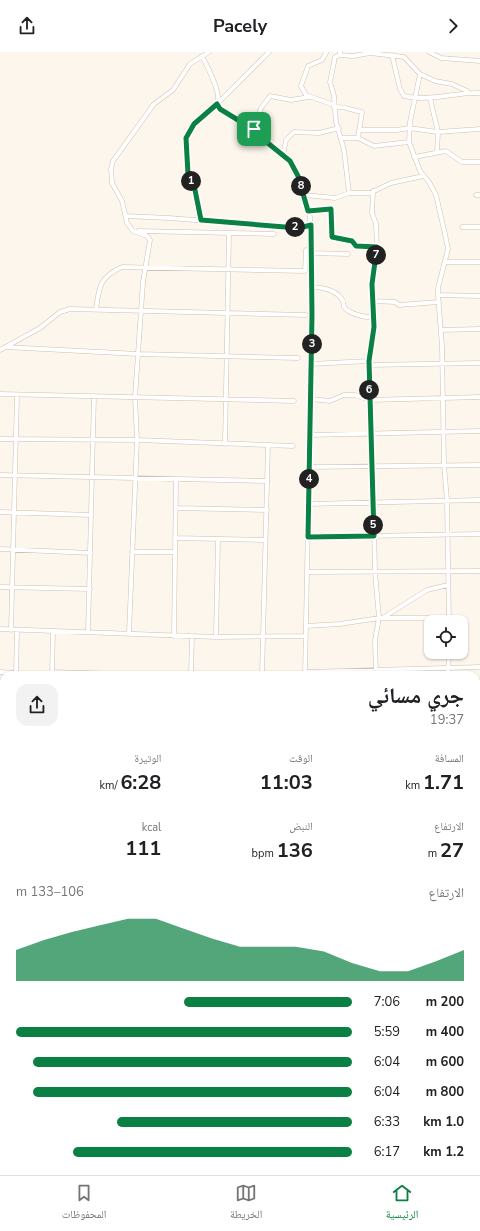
<!DOCTYPE html>
<html lang="ar">
<meta charset="utf-8">
<style>
:root{--surface:#fff;--page:#f2f2f2;--text:#202124;--muted:#757577;--line:#e0e0e0;--accent:#0b8043}
body{margin:0;font-family:"Nunito Sans","Noto Naskh Arabic",sans-serif;background:var(--page);color:var(--text);direction:rtl;height:100vh;display:flex;flex-direction:column;font-size:15px;white-space:nowrap}
*{box-sizing:border-box;margin:0}
p{font-size:13px;color:var(--muted)}
.icon{flex:none;width:22px;height:22px;fill:none;stroke:currentColor;stroke-width:2;stroke-linecap:round;stroke-linejoin:round}
.map{position:relative;flex:1;overflow:hidden;direction:ltr}
.drawer{position:absolute;left:0px;top:619px;width:480px;height:504px;display:flex;flex-direction:column;background:var(--surface);border-radius:12px 12px 0 0;box-shadow:0 1px 3px #0004;direction:rtl}
.drawer>*{flex:none}
.controls{position:absolute;left:424px;top:563px;display:grid;gap:8px}
.controls a{display:grid;place-items:center;width:44px;height:44px;border-radius:8px;background:var(--surface);box-shadow:0 1px 3px #0004;font-size:20px}
.pin{position:absolute;display:grid;place-items:center;width:34px;height:34px;color:#fff;margin:-17px;border-radius:8px;box-shadow:0 2px 6px #0006}
.km{position:absolute;width:20px;height:20px;margin:-10px;border-radius:50%;background:#222;color:#fff;font-size:11px;line-height:20px;text-align:center}
.round{display:grid;place-items:center;flex:none;width:42px;height:42px;border-radius:12px;background:var(--page)}
.headline{display:flex;align-items:center;justify-content:space-between;height:68px;padding:0 16px}
h1{font-size:22px;font-weight:700;line-height:30px}
.stats{display:grid;grid-template-columns:repeat(3,1fr);gap:6px;height:68px;padding:4px 16px}
.stats div{display:grid;align-content:center}
.stats b{font-size:20px;font-weight:700}
.stats small{font-size:11px;font-weight:400}
.stats p{font-size:11px}
.chart{height:112px;padding:8px 16px}
.chart p{display:flex;justify-content:space-between}
.chart svg{width:100%;height:72px;margin-top:4px;fill:var(--accent);opacity:.7}
ul{padding:0 16px;list-style:none;font-size:13px}
li{display:grid;grid-template-columns:64px 48px 1fr;align-items:center;height:30px}
li i{height:10px;border-radius:5px;background:var(--accent)}
header{display:flex;justify-content:space-between;align-items:center;height:52px;padding:0 16px;background:var(--surface);font-size:18px;font-weight:700}
.tabs{display:flex;justify-content:space-around;align-items:center;height:56px;border-top:1px solid var(--line);background:var(--surface);font-size:11px;color:var(--muted)}
.tabs a{display:grid;justify-items:center;gap:2px}
.tabs .selected{color:var(--accent)}
.map>svg:first-child{display:block}
.green{fill:#d8ecc9}
.lines{fill:none;stroke-linecap:round;stroke-linejoin:round}
.minor-casing{stroke:#d1beb0;stroke-width:5}
.tertiary-casing{stroke:#d1beb0;stroke-width:6}
.minor{stroke:#fff;stroke-width:4}
.tertiary{stroke:#fff;stroke-width:5}
.route-casing{stroke:#fff;stroke-width:8}
.route{stroke:#0b8043;stroke-width:5}
</style>
<header><svg class="icon" aria-label="forward" viewBox="0 0 24 24"><path d="M9 5l7 7-7 7"/></svg>Pacely<svg class="icon" aria-label="share" viewBox="0 0 24 24"><path d="M12 15V3M7 8l5-5 5 5M5 13v7h14v-7"/></svg></header>
<div class="map">
<svg width="480" height="1123" viewBox="0 0 480 1123">
<rect width="100%" height="100%" fill="#fdf6ec"/>
<path class="green" d="M0,873h4v208h-4z"/>
<g class="lines">
<g class="minor-casing">
<path id="minor" d="M340,0v3l-5,2 -5,25 4,14 2,26 8,28 5,43h21l21,-10 32,-7
M429,0l12,6 39,3
M326,1l-4,7 -14,6 -7,20 5,9 28,10
M340,3l13,1 17,-3 34,4 16,17 -10,48 -1,20 11,29 9,11 7,13 9,39 3,15 -10,39v7l4,51 2,119 3,35 2,122
M392,3l8,34 4,7c25,6 50,-4 76,-3
M202,4c6,12 12,23 15,35 2,7 0,12 3,18l37,22 7,9 25,21 9,15 12,41 2,98 -7,360
M420,22l15,7 17,3 15,7
M430,46l8,34 -1,20
M334,55c13,-1 16,3 28,5l-4,26
M254,77l7,-21 9,-12 21,4 18,-3
M360,78h37l12,-2 29,4 42,-3
M341,86h17l16,8 35,-4
M283,103l3,-15 8,-8 25,1 20,-5
M414,105l32,-6 16,11h18
M373,139l-1,22 4,11 1,23 -5,37 2,43 -5,34v22l3,51 3,138 4,46 -4,22 1,35
M304,143l31,3 14,-5
M476,143h4
M308,159l22,-3 2,29 20,4 4,5 21,1
M126,164l43,2 116,9h18l8,-2
M201,168l-6,-31 -7,-15 -2,-30 1,-9 7,-11 23,-20 52,-52
M462,175h18
M138,179l136,3
M312,201l36,1
M445,210h35
M312,235c9,0 23,3 29,11 3,3 2,6 3,9 5,7 22,11 30,10
M438,243l42,1
M373,249l22,1 4,3 40,-3
M96,257c3,-23 4,-32 26,-42l183,4 1,-21
M441,278l39,-1
M5,295l133,7 160,4
M0,298l40,-22 20,-16 10,-3 236,6
M311,312l58,-3
M369,313l111,-2
M0,342l294,7
M311,347l19,2 14,-6h11l14,5 111,-3
M310,383l170,-4
M0,387l137,1 156,6
M225,392l4,-211
M309,415l171,-2
M0,423l267,6
M308,452l172,-4
M176,456l91,2
M0,460l91,3
M308,485l172,-3
M175,486l90,2
M0,497l91,4
M132,500h43
M307,520l173,-1
M0,535l90,2
M384,565l43,-27 21,-5
M306,574l34,-2 39,-6h52l16,4
M0,577l216,8 90,-1
M11,578l6,-235
M88,579l6,-235
M129,581l8,-193 -2,-43 8,-115 7,-42 -3,-4 -14,-5 -6,-8 -5,-22 -10,-18 -1,-14 2,-8 41,-57 19,-14 17,-26 19,-12
M174,584l2,-156
M216,585l2,-98
M0,620l16,1
M52,620l101,3
M305,620l175,-5
M16,623l1,-45
M52,623l1,-44
M191,623l1,-39
M262,623l6,-230
M448,623l1,-23
M0,658h4
M476,658h4
M0,689h4
M476,691h4
M476,724h4
M0,729h4
M476,758h4
M0,760l4,1
M476,794h4
M476,826h4
M0,849h4
M476,861h4
M476,942h4
M476,959h4
M476,992h4
M476,1026h4
M476,1060h4
M0,1086h4
M476,1094h4
M55,1123l1,-4
M284,1123h6
M334,1123v-4
M422,1123v-4"/>
</g>
<g class="tertiary-casing">
<path id="tertiary" d="M476,901h4
M188,1123v-4"/>
</g>
<use href="#minor" class="minor"/>
<use href="#tertiary" class="tertiary"/>
</g>
<g class="lines">
<g class="route-casing">
<path id="route" d="M217,52l3,5 36,22 8,9 26,21 8,15 10,35 23,-2 1,28 20,4 4,5 21,1 -5,37 2,43 -5,34 5,175 -66,1 4,-222 -1,-90 -8,2h-18l-84,-7 -6,-30 -7,-16 -2,-36 8,-14z"/>
</g>
<use href="#route" class="route"/>
</g>
</svg>
<div class="controls">
<a><svg class="icon" aria-label="locate" viewBox="0 0 24 24"><circle cx="12" cy="12" r="6"/><path d="M12 2v4M12 18v4M2 12h4M18 12h4"/></svg></a>
</div>
<div class="pin" style="left:254px;top:77px;background:#1e9e55"><svg class="icon" aria-label="arrive" viewBox="0 0 24 24"><path d="M6 21V4h12l-3 4 3 4H6"/></svg></div>
<b class="km" style="left:191px;top:129px">1</b>
<b class="km" style="left:295px;top:175px">2</b>
<b class="km" style="left:312px;top:292px">3</b>
<b class="km" style="left:309px;top:427px">4</b>
<b class="km" style="left:373px;top:473px">5</b>
<b class="km" style="left:369px;top:338px">6</b>
<b class="km" style="left:376px;top:203px">7</b>
<b class="km" style="left:301px;top:134px">8</b>
<section class="drawer">
<div class="headline"><div><h1>جري مسائي</h1><p>19:37</p></div><a class="round"><svg class="icon" aria-label="share" viewBox="0 0 24 24"><path d="M12 15V3M7 8l5-5 5 5M5 13v7h14v-7"/></svg></a></div>
<div class="stats">
<div><p>المسافة</p><b>1.71<small> km</small></b></div>
<div><p>الوقت</p><b>11:03</b></div>
<div><p>الوتيرة</p><b>6:28<small> /km</small></b></div>
</div>
<div class="stats">
<div><p>الارتفاع</p><b>27<small> m</small></b></div>
<div><p>النبض</p><b>136<small> bpm</small></b></div>
<div><p>kcal</p><b>111</b></div>
</div>
<div class="chart"><p><span>الارتفاع</span>106–133 m</p>
<svg viewBox="0 0 160 44" preserveAspectRatio="none"><path d="M0 44V25L10 19L20 14L30 10L40 6L50 6L60 12L70 18L80 23L90 23L100 23L110 26L120 33L130 38L140 38L150 32L160 25V44z"/></svg>
</div>
<ul>
<li><b>200 m</b>7:06<i style="width:50%"></i></li>
<li><b>400 m</b>5:59<i style="width:100%"></i></li>
<li><b>600 m</b>6:04<i style="width:95%"></i></li>
<li><b>800 m</b>6:04<i style="width:95%"></i></li>
<li><b>1.0 km</b>6:33<i style="width:70%"></i></li>
<li><b>1.2 km</b>6:17<i style="width:83%"></i></li>
</ul>
</section>
</div>
<nav class="tabs">
<a class="selected"><svg class="icon" aria-label="home" viewBox="0 0 24 24"><path d="M3 11l9-7 9 7M6 9v11h12V9"/></svg>الرئيسية</a>
<a><svg class="icon" aria-label="map" viewBox="0 0 24 24"><path d="M3 6l6-2 6 2 6-2v14l-6 2-6-2-6 2zM9 4v14M15 6v14"/></svg>الخريطة</a>
<a><svg class="icon" aria-label="saved" viewBox="0 0 24 24"><path d="M7 4h10v16l-5-4-5 4z"/></svg>المحفوظات</a>
</nav>
